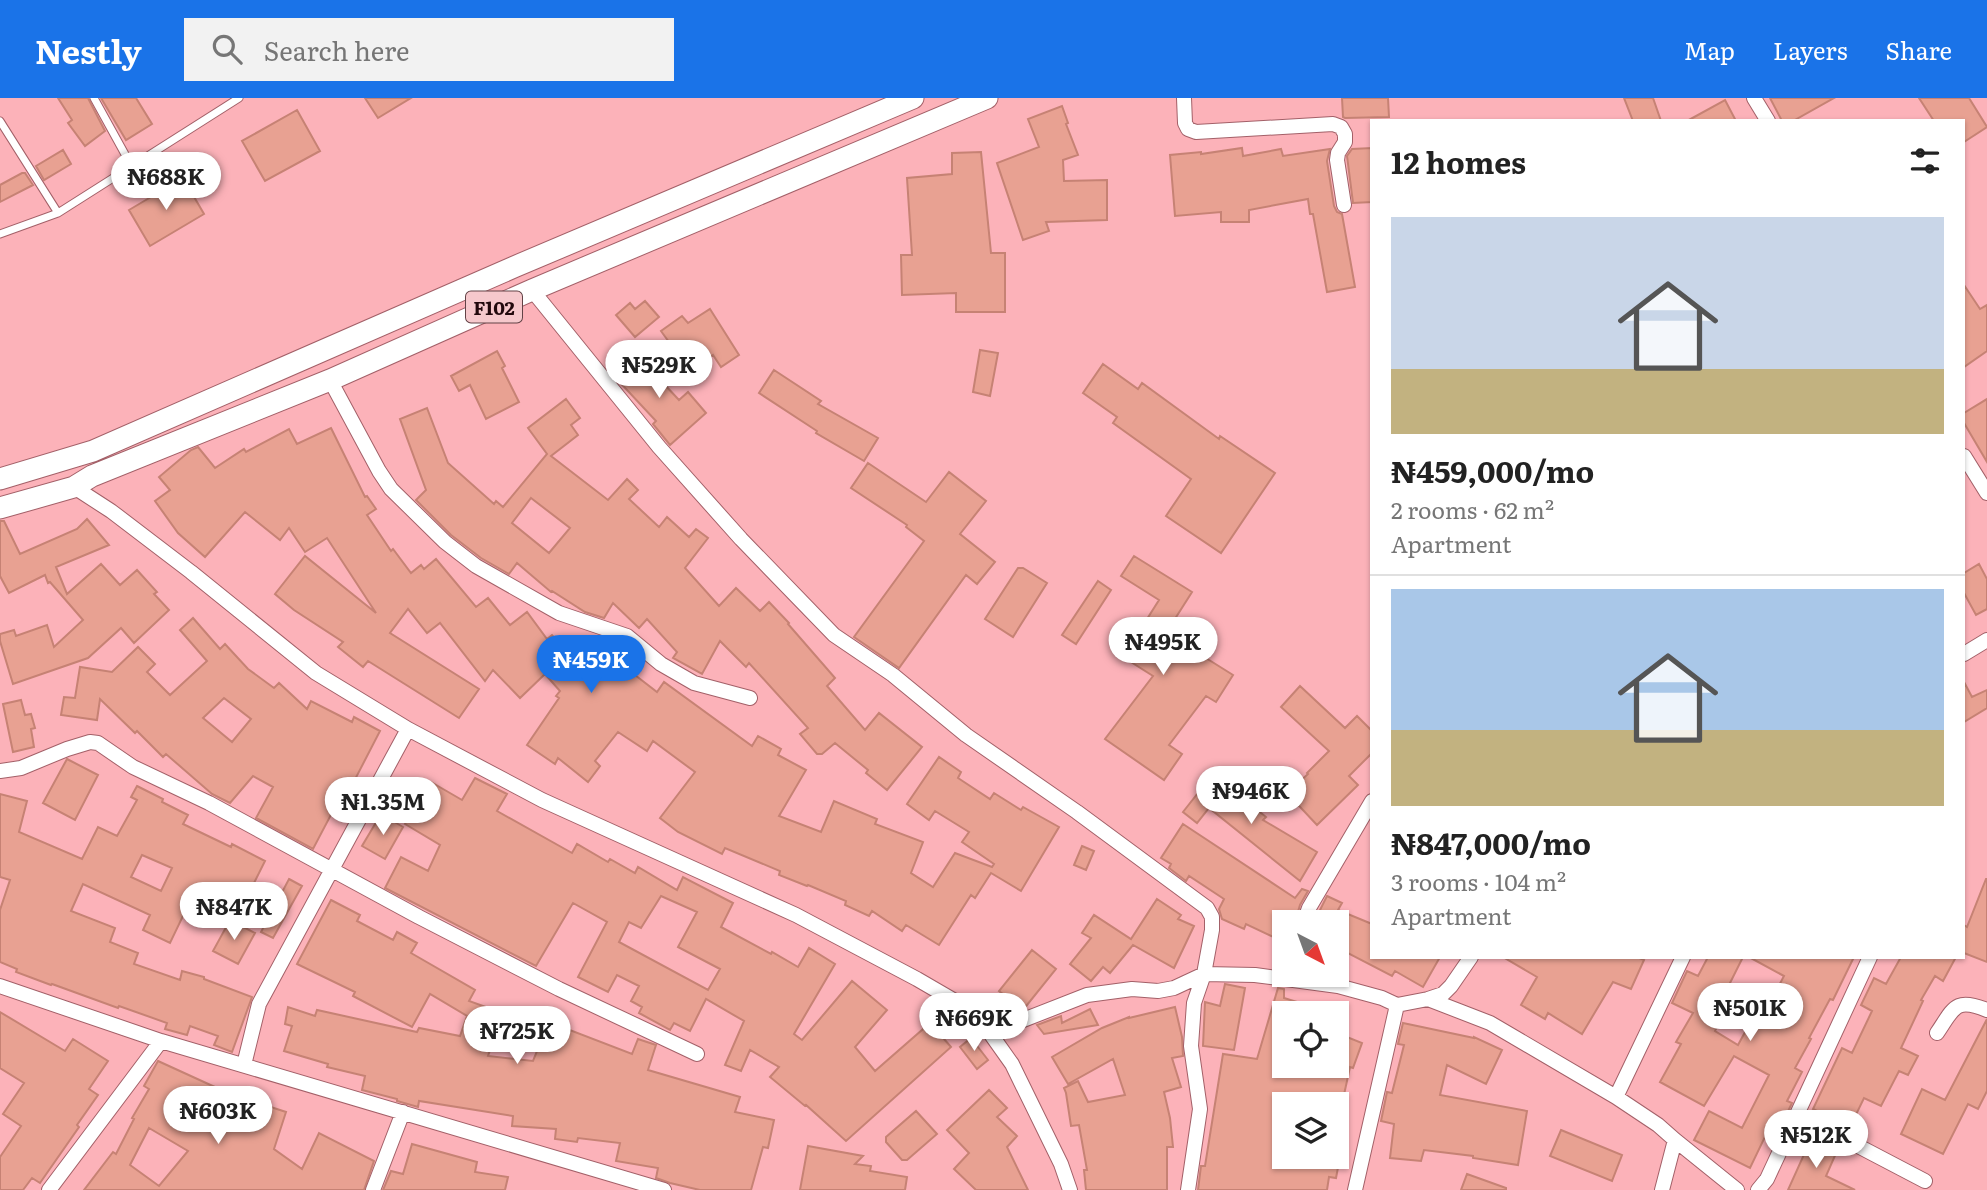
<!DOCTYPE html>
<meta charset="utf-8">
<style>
:root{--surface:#fff;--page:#f2f2f2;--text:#222;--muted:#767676;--line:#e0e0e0;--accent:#1a73e8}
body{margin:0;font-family:Literata,serif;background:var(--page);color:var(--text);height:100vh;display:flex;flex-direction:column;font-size:26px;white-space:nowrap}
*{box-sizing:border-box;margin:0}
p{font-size:23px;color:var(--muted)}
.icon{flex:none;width:38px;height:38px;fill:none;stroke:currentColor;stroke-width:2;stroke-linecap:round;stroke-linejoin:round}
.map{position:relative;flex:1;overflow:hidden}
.panel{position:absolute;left:1370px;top:21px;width:595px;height:840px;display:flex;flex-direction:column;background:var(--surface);border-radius:0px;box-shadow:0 2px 5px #0004}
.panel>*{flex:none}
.needle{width:46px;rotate:139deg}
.tools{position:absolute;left:1272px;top:812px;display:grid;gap:14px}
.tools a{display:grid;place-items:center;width:77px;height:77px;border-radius:0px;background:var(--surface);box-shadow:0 2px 5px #0004;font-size:35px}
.price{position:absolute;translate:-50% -60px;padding:0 16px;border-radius:24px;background:#fff;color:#222;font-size:23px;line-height:46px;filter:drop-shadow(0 2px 4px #0008)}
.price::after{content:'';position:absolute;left:50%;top:42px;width:21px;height:16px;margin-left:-10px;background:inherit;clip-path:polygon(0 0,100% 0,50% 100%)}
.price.current{background:var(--accent);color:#fff}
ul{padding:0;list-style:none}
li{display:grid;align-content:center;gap:14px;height:371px;padding:0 21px}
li+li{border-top:2px solid var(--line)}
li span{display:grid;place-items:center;height:217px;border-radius:0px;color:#555}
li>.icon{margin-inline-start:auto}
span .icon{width:126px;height:126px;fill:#fffc;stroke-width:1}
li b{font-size:30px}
h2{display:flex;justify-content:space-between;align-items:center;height:84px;padding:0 21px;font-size:30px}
header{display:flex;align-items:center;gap:42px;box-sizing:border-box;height:98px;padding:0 35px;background:var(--accent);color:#fff}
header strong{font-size:33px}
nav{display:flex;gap:38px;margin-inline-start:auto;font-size:24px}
.search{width:490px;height:63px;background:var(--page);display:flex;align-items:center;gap:18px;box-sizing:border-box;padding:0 24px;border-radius:0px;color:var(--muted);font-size:26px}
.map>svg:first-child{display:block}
.building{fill:#e8a192;stroke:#c68274;stroke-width:2;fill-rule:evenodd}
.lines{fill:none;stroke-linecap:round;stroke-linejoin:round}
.service-casing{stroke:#a36068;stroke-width:9}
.minor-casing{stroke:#a36068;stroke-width:16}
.primary-casing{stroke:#a36068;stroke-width:23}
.service{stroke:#fff;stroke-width:7}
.minor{stroke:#fff;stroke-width:14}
.primary{stroke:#fff;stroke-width:21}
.labels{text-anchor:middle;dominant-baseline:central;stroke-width:7;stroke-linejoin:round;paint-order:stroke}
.shield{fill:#f6c8cc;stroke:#624246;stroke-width:2}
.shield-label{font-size:19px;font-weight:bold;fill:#22090d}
</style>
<header>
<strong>Nestly</strong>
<div class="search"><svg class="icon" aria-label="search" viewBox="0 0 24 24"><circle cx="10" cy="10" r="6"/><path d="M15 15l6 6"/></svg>Search here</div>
<nav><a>Map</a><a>Layers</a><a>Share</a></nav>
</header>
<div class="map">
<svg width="1987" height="1092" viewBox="0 0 1987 1092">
<rect width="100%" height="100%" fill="#fcb2b9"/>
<path class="building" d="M58,0H88L105,33L85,48L68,25L72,22Z
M101,0H136L152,26L126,42Z
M365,0H411L378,20Z
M1342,0H1388L1389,19L1345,20L1343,19Z
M1624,0H1653L1661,23H1633Z
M1770,0H1834L1793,23H1782Z
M1919,0H1969L1987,29L1964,44V23H1934Z
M1725,2L1736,23H1687Z
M1062,8L1068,25L1066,26L1078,57L1063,62L1064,83L1107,82V122L1046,124L1049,133L1023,142L997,65L1039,49L1028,21Z
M297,12L320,53L265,83L242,43Z
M1242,50L1243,58L1281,51L1283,58L1330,51L1327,63L1334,108L1337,114L1342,116L1355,189L1327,194L1313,116H1310L1308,101L1249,112V124H1221V114L1175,118L1170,57L1201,54V56Z
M1372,50V104L1353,105L1347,58L1352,51Z
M63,52L71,66L44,82L36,68Z
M981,54L991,155H1005V214H956V195L902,197L901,157H912L907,80L952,76V55Z
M22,75H25L33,87L0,104V87Z
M183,80L204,116L150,148L129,112Z
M1964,187L1980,211L1987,207V253L1964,269Z
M645,203L659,219L635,239L616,217L630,205L635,211Z
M710,211L739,257L721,269L713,257L690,273L661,233L682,218L688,225Z
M980,252L998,255L990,298L973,294Z
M497,253L505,268L502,270L519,304L486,321L470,287L459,293L451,278Z
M636,256L679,302L688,294L706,315L670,347L653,326L656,323L613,277Z
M1103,266L1138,291L1142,285L1219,341L1220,338L1275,375L1221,455L1166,418L1191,381L1113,325L1117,319L1083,295Z
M774,272L821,303L818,306L878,340L864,363L816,335L817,333L759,295Z
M566,301L580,320L571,327L578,337L551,358L608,402L627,381L638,392L629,401L659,429L667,419L689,439L696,431L708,440L685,470L719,508L736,490L760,513L769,504L789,525L788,526L835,580L827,588L865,632L879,615L922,649L887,692L866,675L868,672L835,645L822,656H817L800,636L808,630L749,565L746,569L720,543L702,576L673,560L677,554L647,521L639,530L613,505L604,520L585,514L552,493L551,494L517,465L509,476L481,460L451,437L416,402L426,392L400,321L427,310L448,365L494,406L496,403L503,409L547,356L528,330ZM531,400L570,430L549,455L512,425Z
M1987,301V364L1964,325V315Z
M331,330L365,399L367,398L376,411L367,417L391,453L393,451L411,475L421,467L424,471L436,461L476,509L488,500L510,527L527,514L547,541L552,537L579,566L595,543L625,564L622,567L657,594L664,584L752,648L758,638L781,651L778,657L806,672L779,718L821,734L834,703L877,721L875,726L923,744L911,775L933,789L955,755L992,769L994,766L962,744L969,734L935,713L929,722L907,706L939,659L961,674L958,680L990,701L994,695L1021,712L1023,709L1059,729L1021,793L991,775L975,800L971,797L939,847L906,827L902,833L872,813L869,818L845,807L846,803L808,787L807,788L779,777L780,773L725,750L722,756L678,734L660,720L695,674L653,643L647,653L618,634L595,663L600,668L588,684L558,660L555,666L527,647L559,600L556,598L560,593L545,576L520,600L493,572L485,583L440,525L427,535L408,511L390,535L479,591L459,620L368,563L363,569L338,549L343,544L294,512L275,496L305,458L376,515L327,440L305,454L289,430L280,442L245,414L205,459L178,435L155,403L170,392L159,379L191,352L198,349L215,370L244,351L246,354L289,331L297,346Z
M868,365L926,404L949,374L986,403L960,436L995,464L977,486L966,477L899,570L854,539L924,443L906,429L907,427L851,390Z
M87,421L109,447L56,469L67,496L101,466L120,487L137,472L157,494L154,496L169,512L134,545L121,530L88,560L13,586L0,543V536L14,532L16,538L47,527L54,549L83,522L50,484L48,485L45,477L9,495L0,478V423H4L20,456L77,431Z
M1134,458L1192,494L1166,535L1233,577L1216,604L1206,598L1169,647L1182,656L1164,682L1105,641L1153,578L1123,559L1159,502L1121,478Z
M1979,466L1987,481V511L1976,517L1964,495V475Z
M1018,470H1023L1047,485L1013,539L985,521Z
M1098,483L1111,492L1076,546L1062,537Z
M193,520L220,551L225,546L248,571L274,590L279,585L307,611L311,603L352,624L354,619L380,633L349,693L345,690L313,751L256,720L273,689L253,678L230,705L212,696L166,656L163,659L137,633L135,635L100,601L97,622L61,617L64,599L75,600L80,569L112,574L138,549L155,566L147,574L170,597L207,563L180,532ZM224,600L251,621L232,644L203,620Z
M1964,584L1972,599L1987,592V610L1964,624Z
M1300,588L1345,630L1357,618L1372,633V655L1349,678L1358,687L1317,727L1287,695L1308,676L1307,675L1329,653L1281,609Z
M21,602L25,617L31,616L35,630L31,631L34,649L13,654L3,606Z
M67,661L98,677L75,722L43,705Z
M1213,676L1266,719L1263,722L1317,754L1300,783L1209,710L1197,725L1183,714Z
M475,680L507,696L497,713L572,755L577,746L608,764L610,761L635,775L638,769L677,792L683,779L733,805L721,829L771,856L772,854L798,869L809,850L835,866L794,936L802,942L852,883L887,912L855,949L875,973L930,925L951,949L846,1043L806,1007L805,1008L770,979L779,969L750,952L741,973L725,967L744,923L706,901L690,933L674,925L670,932L639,915L642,909L631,903L639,888L617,877L608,894L578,879L607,824L573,805L536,868L385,790L401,759L428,773L440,747L405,726L431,684L462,702ZM661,798L697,814L678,849L720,871L708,892L619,844L629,824L641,830Z
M137,688L163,701L162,704L188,717L183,726L231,749L232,746L265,763L246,801L249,802L240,820L193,797L170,845L143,832L150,817L83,786L71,813L115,830L110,844L138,855L134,866L180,882L182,873L204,879V881L252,899L232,954L214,947L218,938L190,928L187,937L165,931L167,925L119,908L118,910L52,886L51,887L16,874L17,871L0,864V812L10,782L0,779V696L27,703L19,734L82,761L98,729L117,738L137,702L131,699ZM142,757L172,770L161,793L131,779Z
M381,716L403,729L385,761L362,748Z
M1183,726L1295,800L1302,791L1308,793L1300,807L1295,824H1284V844L1246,826L1244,831L1222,821L1219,811L1224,801L1189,778L1186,783L1169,770L1171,766L1161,760Z
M1082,748L1094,753L1086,772L1074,767Z
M289,781L302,788L273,840L261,834Z
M1986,781H1987V864L1964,855V827L1967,829Z
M1327,798L1342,805L1338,812L1372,826V859H1440L1423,889L1395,873L1392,878L1348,855L1337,878V824H1314Z
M1157,801L1181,817L1178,821L1194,828L1174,870L1133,847L1110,875L1103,869L1091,883L1070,866L1091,840L1082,835L1094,817L1131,841Z
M331,802L360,817L357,823L393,842L397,834L417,845L411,855L475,892L469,903L500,914L495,928L498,929L488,958L533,963L549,924L632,956L638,941L656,947L648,972L740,999L735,1014L774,1022L768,1050L763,1049L751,1092H700L670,1085L656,1080L658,1070L616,1063L620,1045L578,1040L577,1044L555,1041L556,1031L512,1028L513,1018L419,1003L418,1009L397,1003V1001L362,992L365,978L327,969L328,966L284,953L292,928L285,926L288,909L315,918L317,912L417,934L419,930L460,938L467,918L430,896L412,929L353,898L355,894L297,866Z
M230,822L255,835L238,866L213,853Z
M1032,852L1056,871L1023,912L999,893Z
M1503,859H1637L1644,862L1631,891L1613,884L1582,936L1548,915L1545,921L1521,907L1537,879Z
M1708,859H1743L1727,891L1733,893L1715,933L1738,947L1757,912L1764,916L1784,878L1749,859H1854L1833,902L1830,901L1809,940L1811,941L1795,970L1802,974L1787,1003L1792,1005L1782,1026L1773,1022L1750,1070L1694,1042L1709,1013L1742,1030L1769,977L1734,958L1704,1008L1660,984L1681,946L1676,944L1693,915L1672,905L1687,873L1698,878Z
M1901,859H1956L1943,883L1935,878L1921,902L1923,903L1901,950L1918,958L1908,977L1899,973L1881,1008L1864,1000L1850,1029L1813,1011L1842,950L1852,955L1872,913L1861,907L1874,880L1886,886Z
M1225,886L1245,890L1234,952L1203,948L1205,904L1220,908Z
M1278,890L1284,891V900L1323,912V915H1284L1283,968H1337V935L1362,945L1353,970L1350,969L1342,1006H1284V1059H1340L1336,1080L1329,1079L1327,1092H1198L1201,1068H1205L1223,956L1257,961Z
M1175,909L1182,939L1183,958L1172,960L1181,989L1164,994L1170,1020L1173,1049H1167V1092H1086L1084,1072H1087L1079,1027L1071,1028L1066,995L1064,990L1078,983L1088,1004L1125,997L1113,961L1068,986L1052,959L1102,930L1129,919V920Z
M1090,911L1098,927L1044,936L1037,927L1061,918L1062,925Z
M0,914L65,953L73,941L108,963L89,991L98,997L77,1027L79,1029L40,1085L32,1080L23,1092H0V1059L21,1028L3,1016L24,985L0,970Z
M1987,921V993L1978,1011L1968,1006L1943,1056L1901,1036L1922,991L1945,1002Z
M1403,925L1474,940V939L1502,952L1486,986L1447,967L1440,997L1527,1013L1518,1067L1473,1060V1058L1424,1052L1421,1063L1390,1060L1394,1026L1381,1023L1387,994L1392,995L1404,947L1398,946Z
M971,940L988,962L977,971L960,949Z
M158,963L228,995L286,1014L274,1051L302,1071L319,1035L374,1063L364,1092H84L113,1054L116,1056L134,1021L132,1020L149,991L144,988ZM149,1030L188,1053L159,1088L130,1067Z
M989,992L1007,1010L997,1019L1017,1038L1007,1049L1028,1092H976L954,1071L969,1055L947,1032Z
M916,1013L937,1036L907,1062H902L886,1044V1039Z
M1561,1032L1622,1057L1612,1083L1550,1058Z
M1811,1041L1837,1053L1826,1078L1855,1092H1788Z
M412,1046L477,1064L475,1074L508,1079L505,1092H383L391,1073L403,1076Z
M808,1048L863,1058L855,1066L871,1068L870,1073L907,1079L905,1092H800Z
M1467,1076L1506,1090V1092H1461Z"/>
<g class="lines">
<defs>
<path id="service" d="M94,0L132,69
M0,23L58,115
M0,136L58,115L239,0"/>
<path id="minor" d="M1184,0L1185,25L1188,31L1196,34L1333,26L1341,29L1345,36V44L1338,55L1337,62L1344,107
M1754,0L1768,23
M532,192L659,349L741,441L834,537L893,577L966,637L1077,714L1207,810L1212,819V832L1204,876L1194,905L1191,948L1200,1011L1188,1092
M330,282L379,373L391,391L445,444L476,468L559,515L627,538L661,566L694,585L750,600
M1964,358L1987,395
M74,389L111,413L191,474L316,575L408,631L542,702L796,817L917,881L960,906L990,935L1012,966L1061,1066L1070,1092
M1964,556L1987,542
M0,673L21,670L67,651L90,644L98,645L133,669L209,705L419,819L559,891L697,956
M1304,824L1309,810L1372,703
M0,888L161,943L664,1092
M1428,901L1490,925L1616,999L1658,1027L1675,1042L1662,1092
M990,935L1087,897L1132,891L1158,893L1174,890L1204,876L1255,877L1338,888L1382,900L1397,907L1428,901L1443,896L1451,888L1471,859
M1937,935C1954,910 1955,899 1987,912
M244,967L259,906L408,631
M1616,999L1683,859
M1797,1016L1925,1083
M1675,1042L1737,1092
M49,1092L161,943
M373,1092L403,1014
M1355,1092L1397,907
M1758,1092L1767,1081L1870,859"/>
<path id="primary" d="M0,381L93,353L514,169L913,0
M0,410L74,389L92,378L330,282L532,192L987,0"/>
</defs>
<use href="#service" class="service-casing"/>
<use href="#minor" class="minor-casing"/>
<use href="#primary" class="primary-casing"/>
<use href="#service" class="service"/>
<use href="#minor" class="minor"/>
<use href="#primary" class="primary"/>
</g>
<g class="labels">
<rect class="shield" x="466" y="193.5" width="56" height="31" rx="5"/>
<g class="shield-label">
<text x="494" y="209">F102</text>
</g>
</g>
</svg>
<div class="tools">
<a><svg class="needle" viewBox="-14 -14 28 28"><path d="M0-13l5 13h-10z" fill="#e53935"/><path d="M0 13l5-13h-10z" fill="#767676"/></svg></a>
<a><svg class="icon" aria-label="locate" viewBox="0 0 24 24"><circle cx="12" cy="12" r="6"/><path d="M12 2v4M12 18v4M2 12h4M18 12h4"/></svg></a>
<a><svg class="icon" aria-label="layers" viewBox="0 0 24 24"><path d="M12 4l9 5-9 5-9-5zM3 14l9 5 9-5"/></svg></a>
</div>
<b class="price" style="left:166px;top:114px">₦688K</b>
<b class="price" style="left:659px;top:302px">₦529K</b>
<b class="price" style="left:1163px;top:579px">₦495K</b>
<b class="price current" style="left:591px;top:597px">₦459K</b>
<b class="price" style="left:1251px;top:728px">₦946K</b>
<b class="price" style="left:383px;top:739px">₦1.35M</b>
<b class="price" style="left:234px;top:844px">₦847K</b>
<b class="price" style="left:1750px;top:945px">₦501K</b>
<b class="price" style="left:974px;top:955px">₦669K</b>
<b class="price" style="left:517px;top:968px">₦725K</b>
<b class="price" style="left:218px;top:1048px">₦603K</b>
<b class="price" style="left:1816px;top:1072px">₦512K</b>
<section class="panel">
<h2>12 homes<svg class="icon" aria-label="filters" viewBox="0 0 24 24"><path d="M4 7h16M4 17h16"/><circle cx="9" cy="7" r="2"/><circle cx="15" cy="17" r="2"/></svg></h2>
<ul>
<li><span style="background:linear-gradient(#c9d6e8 70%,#c2b280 0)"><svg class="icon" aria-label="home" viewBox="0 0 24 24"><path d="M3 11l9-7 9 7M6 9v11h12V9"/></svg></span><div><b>₦459,000/mo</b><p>2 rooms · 62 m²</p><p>Apartment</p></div></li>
<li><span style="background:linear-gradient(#a9c7e8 65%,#c2b280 0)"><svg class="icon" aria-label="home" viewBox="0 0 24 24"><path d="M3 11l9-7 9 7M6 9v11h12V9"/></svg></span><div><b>₦847,000/mo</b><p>3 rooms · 104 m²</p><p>Apartment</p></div></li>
</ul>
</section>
</div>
